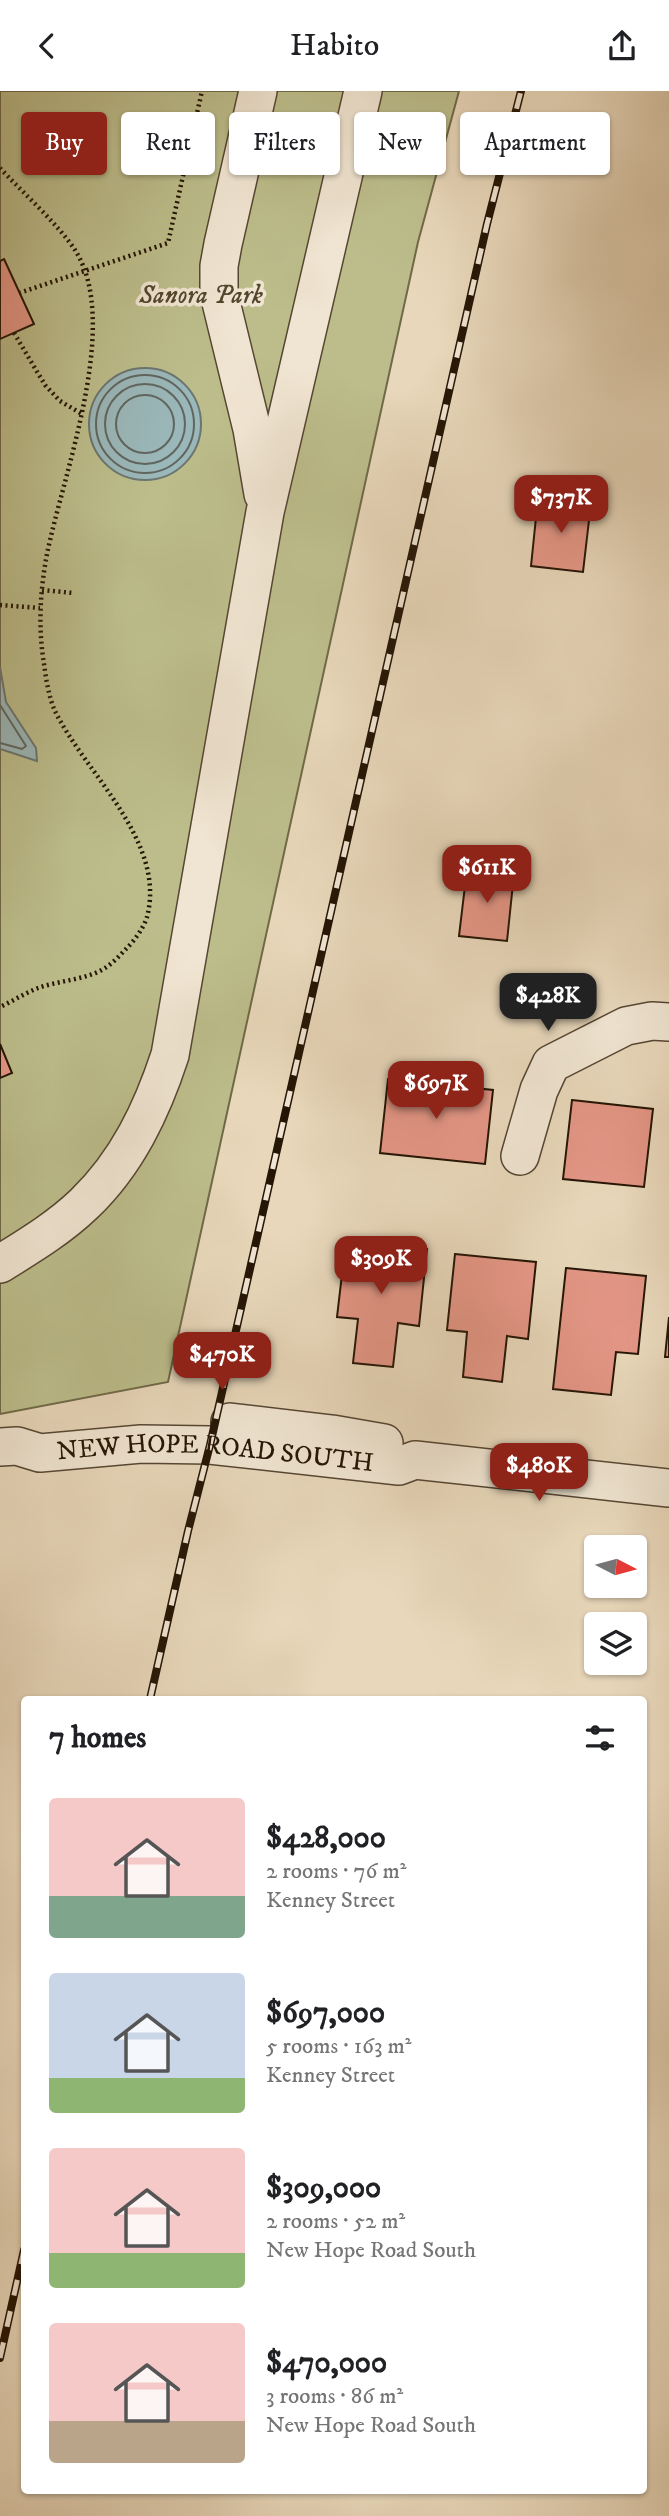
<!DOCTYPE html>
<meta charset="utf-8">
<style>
:root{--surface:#fff;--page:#f2f2f2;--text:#202124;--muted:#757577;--accent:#8f2418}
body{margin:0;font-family:"IM FELL DW Pica",serif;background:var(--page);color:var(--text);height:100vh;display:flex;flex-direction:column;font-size:26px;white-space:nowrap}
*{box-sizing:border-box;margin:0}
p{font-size:23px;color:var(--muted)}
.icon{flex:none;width:38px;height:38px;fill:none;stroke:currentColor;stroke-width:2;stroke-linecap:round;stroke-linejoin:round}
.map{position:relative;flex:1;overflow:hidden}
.drawer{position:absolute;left:21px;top:1605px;width:626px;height:798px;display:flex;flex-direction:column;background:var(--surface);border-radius:7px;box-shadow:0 2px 5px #0004}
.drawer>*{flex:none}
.banner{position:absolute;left:21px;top:21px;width:628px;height:63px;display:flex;gap:14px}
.needle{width:46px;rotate:96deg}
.controls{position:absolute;left:584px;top:1444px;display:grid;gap:14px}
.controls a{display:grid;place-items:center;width:63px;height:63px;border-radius:7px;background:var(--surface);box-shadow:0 2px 5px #0004;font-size:35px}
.price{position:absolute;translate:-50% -60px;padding:0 16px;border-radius:14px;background:var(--accent);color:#fff;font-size:23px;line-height:46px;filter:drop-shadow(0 2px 4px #0008)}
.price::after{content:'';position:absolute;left:50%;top:42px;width:21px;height:16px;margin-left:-10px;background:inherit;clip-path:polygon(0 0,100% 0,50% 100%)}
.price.on{background:#222;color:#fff}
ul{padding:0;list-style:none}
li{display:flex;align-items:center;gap:21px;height:175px;padding:0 28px}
li span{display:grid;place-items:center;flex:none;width:196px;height:140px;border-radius:7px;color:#555}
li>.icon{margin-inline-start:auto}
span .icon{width:84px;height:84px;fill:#fffc;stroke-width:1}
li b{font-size:30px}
h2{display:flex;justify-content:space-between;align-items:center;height:84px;padding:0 28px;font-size:30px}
.chip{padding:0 24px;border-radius:7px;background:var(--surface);box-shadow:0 2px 5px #0004;font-size:24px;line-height:63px}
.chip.on{background:var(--accent);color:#fff}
header{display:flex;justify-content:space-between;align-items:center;height:91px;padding:0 28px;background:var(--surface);font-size:32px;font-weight:600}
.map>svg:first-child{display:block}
.green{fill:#bcbd8b;stroke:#706948;stroke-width:2}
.water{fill:#9ab7b9;stroke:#6b7671;stroke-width:2}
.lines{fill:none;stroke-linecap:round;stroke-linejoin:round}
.shore{stroke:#60665f;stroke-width:2}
.building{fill:#e49686;stroke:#251505;stroke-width:2}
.minor-casing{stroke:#564632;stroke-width:40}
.path{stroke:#251505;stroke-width:4.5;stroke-dasharray:2 3.5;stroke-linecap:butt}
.minor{stroke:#f0e5d2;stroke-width:37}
.rail-casing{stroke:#251505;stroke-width:8}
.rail{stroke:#f0e5d2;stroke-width:5;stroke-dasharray:16;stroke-linecap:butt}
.labels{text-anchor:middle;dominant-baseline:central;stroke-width:7;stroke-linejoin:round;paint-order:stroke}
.park-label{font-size:26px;font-style:italic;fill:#52472d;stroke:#f0e5d2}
.street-label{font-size:26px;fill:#251505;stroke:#f0e5d2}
</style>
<header><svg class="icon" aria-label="back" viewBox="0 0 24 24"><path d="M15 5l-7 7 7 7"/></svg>Habito<svg class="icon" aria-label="share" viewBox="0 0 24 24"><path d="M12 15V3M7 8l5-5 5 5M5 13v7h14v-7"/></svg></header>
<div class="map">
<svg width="669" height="2425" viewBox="0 0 669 2425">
<rect width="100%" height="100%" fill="#e8d7ba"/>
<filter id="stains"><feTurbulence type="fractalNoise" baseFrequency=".00286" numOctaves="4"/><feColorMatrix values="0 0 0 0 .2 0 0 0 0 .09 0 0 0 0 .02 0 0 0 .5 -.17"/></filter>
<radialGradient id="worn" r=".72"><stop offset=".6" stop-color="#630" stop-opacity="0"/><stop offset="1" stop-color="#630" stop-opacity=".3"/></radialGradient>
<path class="green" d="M0,0H459L418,151L168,1291L0,1323Z"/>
<path class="water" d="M89 333a56 56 0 1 1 112 0a56 56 0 1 1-112 0Z
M0,576L6,611L36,657L37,670L0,658Z"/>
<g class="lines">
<path class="shore" d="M96 333a49 49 0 1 1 98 0a49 49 0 1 1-98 0Z
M105 333a40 40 0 1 1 80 0a40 40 0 1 1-80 0Z
M116 333a29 29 0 1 1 58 0a29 29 0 1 1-58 0Z
M0,614L26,655L22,658L0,652"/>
</g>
<path class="building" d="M4,168L34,233L0,248V170Z
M538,407L591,412L583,481L531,475Z
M467,778L514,783L507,850L459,845Z
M0,953L12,982L0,987Z
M388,988L493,999L485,1073L380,1062Z
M572,1009L653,1018L644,1096L563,1088Z
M346,1149L427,1158L419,1235L398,1232L393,1276L353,1272L358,1228L337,1226Z
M455,1163L536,1171L528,1248L507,1245L502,1291L463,1286L467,1241L447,1239Z
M566,1177L646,1185L638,1263L616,1261L611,1304L553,1298Z
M669,1226V1266H665Z"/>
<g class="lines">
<defs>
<g id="minor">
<path d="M258,0L223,153L219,175V203L252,338L263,403"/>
<path d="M520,1065L539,999L551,973L626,935L652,930L669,931"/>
<path d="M0,1173C29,1155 59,1137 84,1113C127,1072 152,1019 170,964L265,421L363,0"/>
<path d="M230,1331L332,1343L384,1352"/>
<path id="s1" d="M0,1356L17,1355L40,1362L141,1353L210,1354L399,1375L415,1369L669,1397"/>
</g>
</defs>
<use href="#minor" class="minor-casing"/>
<path class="path" d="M0,77C22,101 58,133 75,159C122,232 63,383 47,463C40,500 38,537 44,573C46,588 49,607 55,620C85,682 167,750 147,826C144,836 135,849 127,857C121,863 115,870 108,875C89,889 60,889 38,897C25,902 13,910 0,916
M19,202L168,152L202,0
M14,242L45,294L60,310L82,323
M42,499L73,502
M0,514L40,517"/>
<use href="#minor" class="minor"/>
<defs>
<path id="rail" d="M150,1608L188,1440L210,1354L487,133L521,0
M0,2267L24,2159"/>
</defs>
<use href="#rail" class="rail-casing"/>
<use href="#rail" class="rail"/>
</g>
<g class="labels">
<g class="park-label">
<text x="201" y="204">Sanora Park</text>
</g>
<g class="street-label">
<text stroke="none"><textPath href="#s1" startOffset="217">NEW HOPE ROAD SOUTH</textPath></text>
</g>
</g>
<rect width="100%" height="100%" filter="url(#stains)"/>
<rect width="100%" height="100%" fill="url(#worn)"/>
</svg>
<div class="controls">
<a><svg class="needle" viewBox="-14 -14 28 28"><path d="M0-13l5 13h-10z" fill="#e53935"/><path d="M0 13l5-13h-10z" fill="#757577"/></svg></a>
<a><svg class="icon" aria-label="layers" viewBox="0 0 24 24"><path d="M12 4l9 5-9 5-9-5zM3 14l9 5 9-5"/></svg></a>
</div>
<b class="price" style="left:561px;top:444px">$737K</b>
<b class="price" style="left:487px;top:814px">$611K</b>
<b class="price on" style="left:548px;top:942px">$428K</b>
<b class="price" style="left:436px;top:1030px">$697K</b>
<b class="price" style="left:381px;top:1205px">$309K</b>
<b class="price" style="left:222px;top:1301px">$470K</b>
<b class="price" style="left:539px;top:1412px">$480K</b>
<div class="banner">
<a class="chip on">Buy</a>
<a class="chip">Rent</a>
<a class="chip">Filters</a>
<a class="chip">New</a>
<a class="chip">Apartment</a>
</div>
<section class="drawer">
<h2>7 homes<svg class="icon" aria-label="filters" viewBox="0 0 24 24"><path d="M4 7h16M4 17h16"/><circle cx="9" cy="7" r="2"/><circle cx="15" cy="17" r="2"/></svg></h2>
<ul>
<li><span style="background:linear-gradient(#f6c9c9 70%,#7fa58c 0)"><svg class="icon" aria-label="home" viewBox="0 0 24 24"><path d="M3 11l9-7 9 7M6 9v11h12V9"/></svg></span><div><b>$428,000</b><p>2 rooms · 76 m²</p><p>Kenney Street</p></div></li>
<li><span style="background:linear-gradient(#c9d6e8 75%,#8fb573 0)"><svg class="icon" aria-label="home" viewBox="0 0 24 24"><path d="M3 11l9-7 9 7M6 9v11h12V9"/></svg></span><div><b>$697,000</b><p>5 rooms · 163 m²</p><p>Kenney Street</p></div></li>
<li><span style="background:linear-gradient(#f6c9c9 75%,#8fb573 0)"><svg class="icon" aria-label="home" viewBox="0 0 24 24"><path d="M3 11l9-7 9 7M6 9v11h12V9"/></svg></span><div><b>$309,000</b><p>2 rooms · 52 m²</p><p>New Hope Road South</p></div></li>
<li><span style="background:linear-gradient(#f6c9c9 70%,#b9a48a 0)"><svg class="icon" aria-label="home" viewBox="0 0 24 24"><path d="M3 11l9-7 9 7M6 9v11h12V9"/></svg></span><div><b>$470,000</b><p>3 rooms · 86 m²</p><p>New Hope Road South</p></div></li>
</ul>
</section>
</div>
